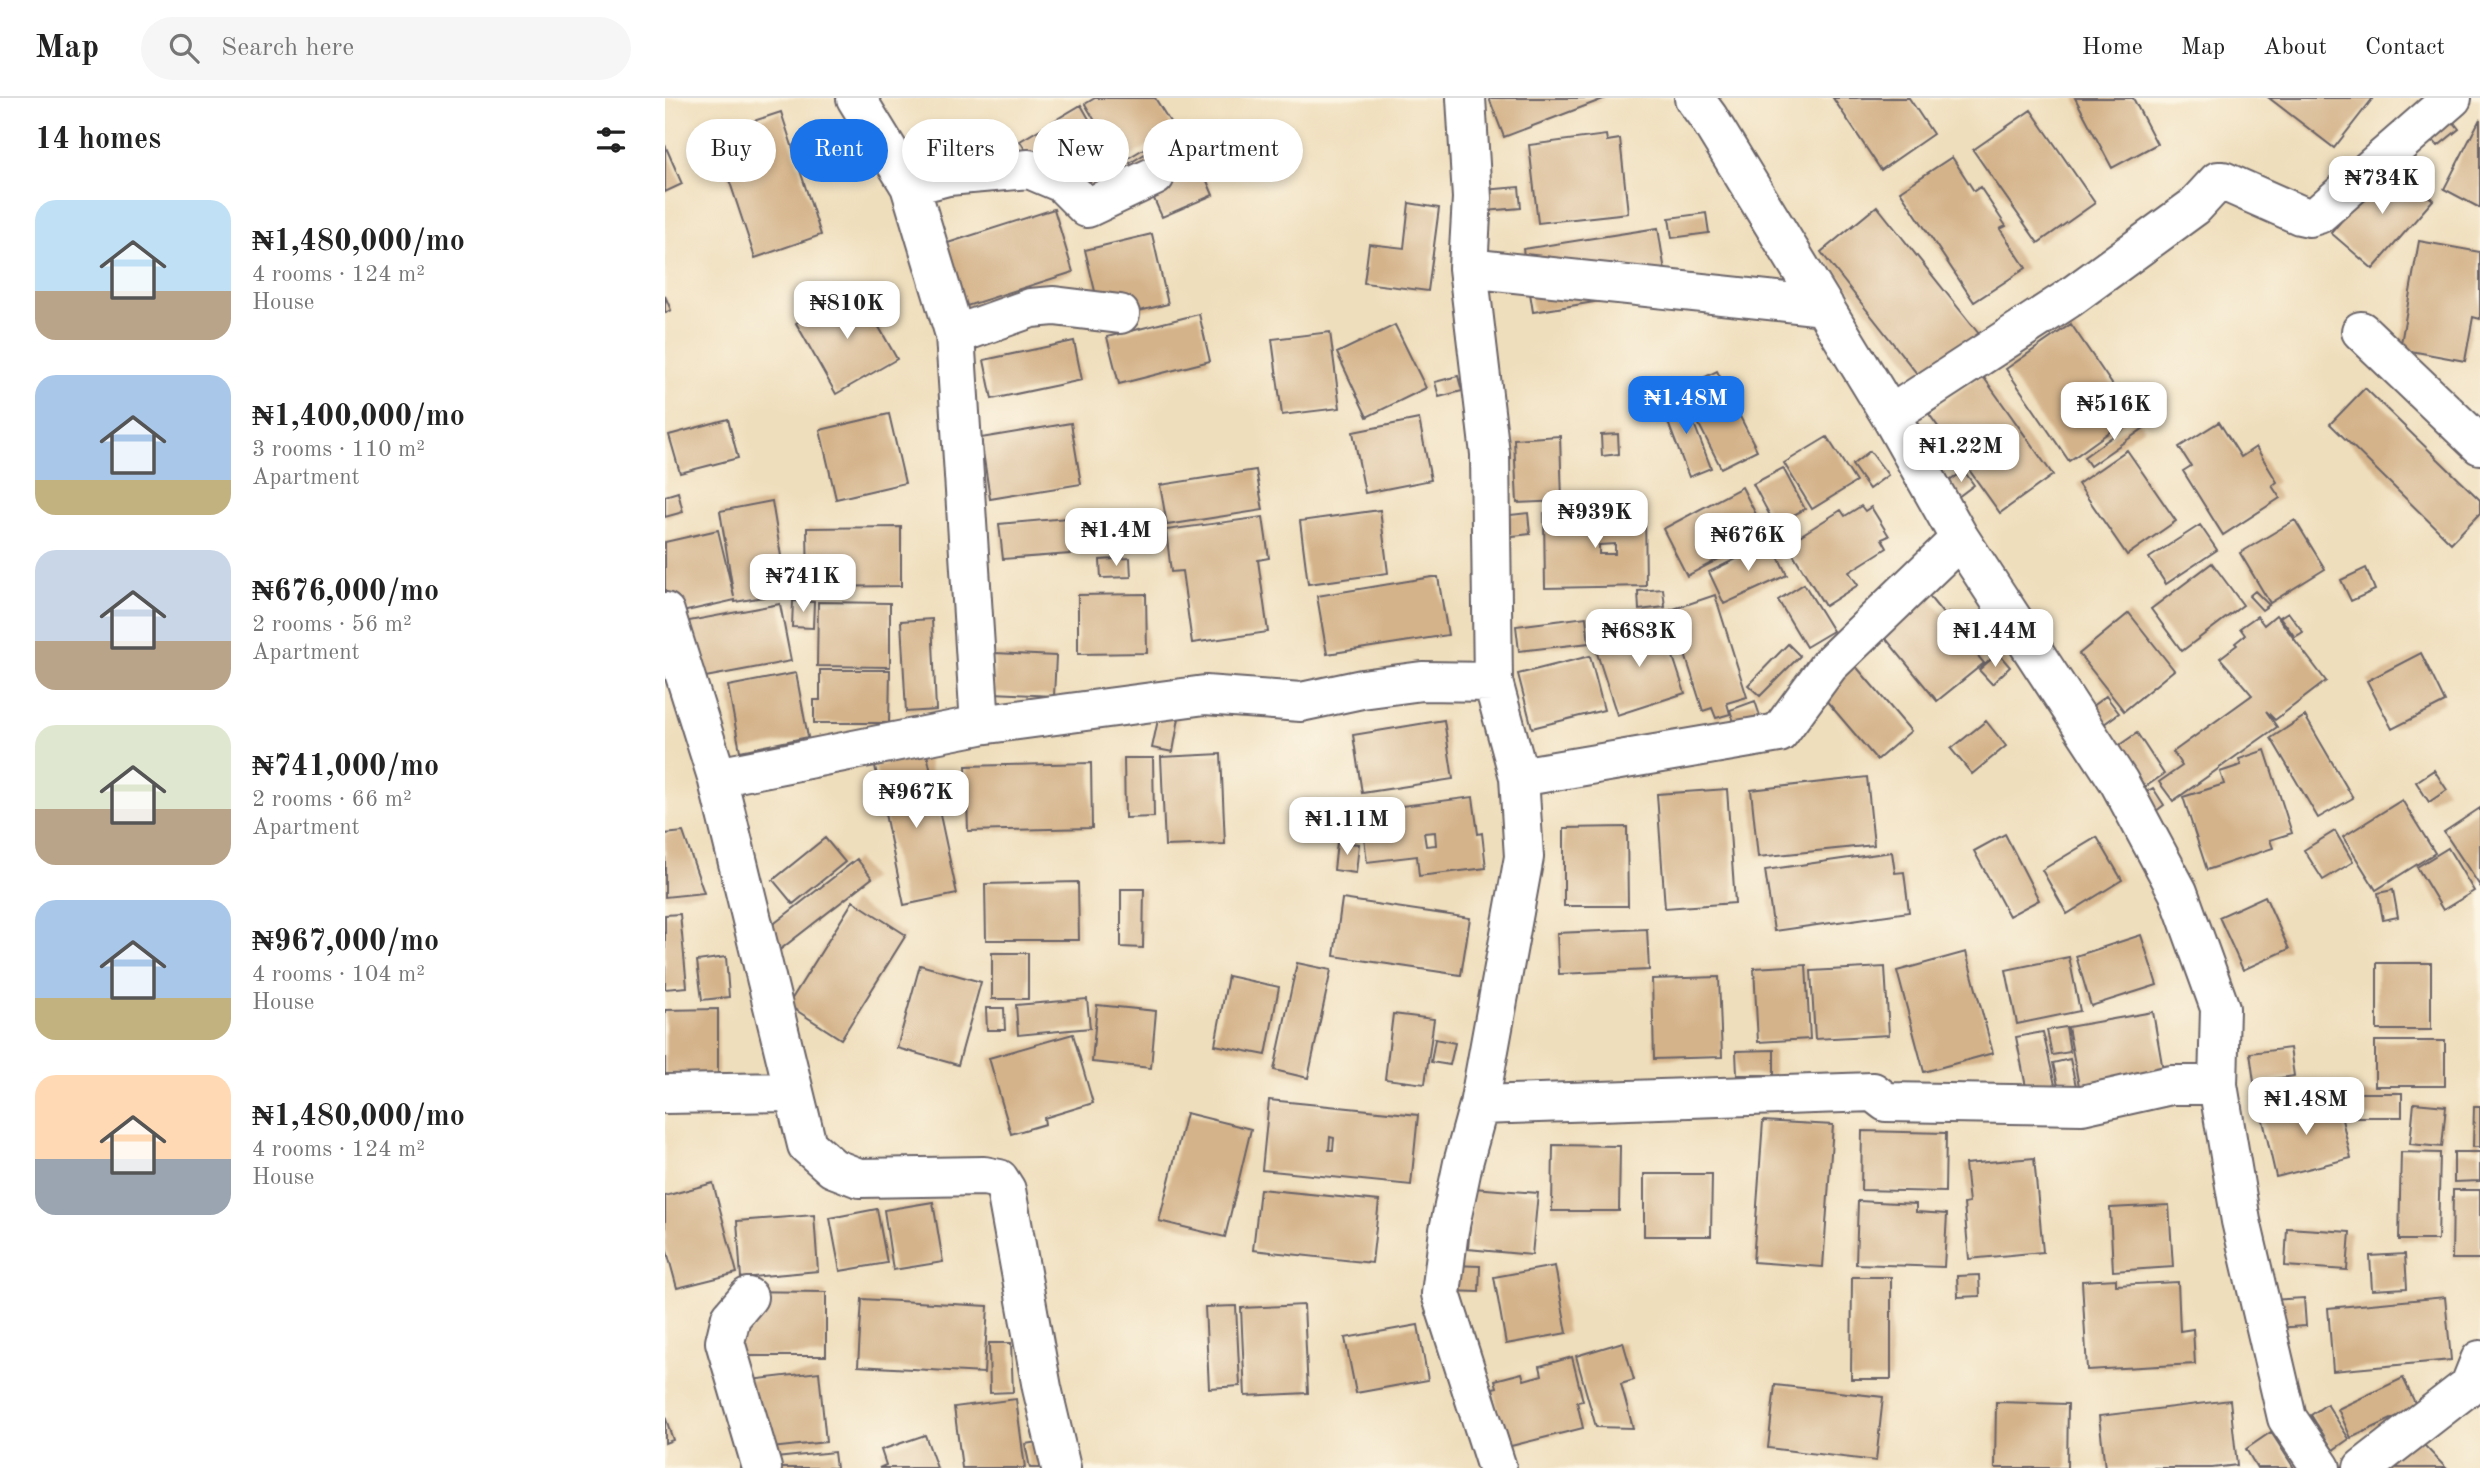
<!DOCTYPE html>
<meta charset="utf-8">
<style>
:root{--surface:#fff;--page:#f6f6f6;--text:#222;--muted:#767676;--line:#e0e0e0;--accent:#1a73e8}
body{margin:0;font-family:"Old Standard TT",serif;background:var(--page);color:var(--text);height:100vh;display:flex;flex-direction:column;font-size:26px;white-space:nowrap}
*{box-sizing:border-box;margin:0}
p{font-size:23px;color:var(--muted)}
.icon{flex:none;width:38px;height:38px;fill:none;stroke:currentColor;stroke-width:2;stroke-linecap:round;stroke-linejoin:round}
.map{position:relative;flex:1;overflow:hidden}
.drawer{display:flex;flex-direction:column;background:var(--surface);width:665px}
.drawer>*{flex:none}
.guide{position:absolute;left:21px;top:21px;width:665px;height:63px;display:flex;gap:14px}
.price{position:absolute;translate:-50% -60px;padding:0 16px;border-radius:14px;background:#fff;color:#222;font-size:23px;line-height:46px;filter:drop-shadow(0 2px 4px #0008)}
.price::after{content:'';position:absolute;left:50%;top:42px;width:21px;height:16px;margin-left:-10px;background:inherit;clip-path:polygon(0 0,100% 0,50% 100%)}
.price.active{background:var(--accent);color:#fff}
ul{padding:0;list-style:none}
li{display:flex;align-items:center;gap:21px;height:175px;padding:0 35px}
li span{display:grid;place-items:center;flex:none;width:196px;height:140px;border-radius:21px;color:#555}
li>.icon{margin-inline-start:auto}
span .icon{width:84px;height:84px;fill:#fffc;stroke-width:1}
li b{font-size:30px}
h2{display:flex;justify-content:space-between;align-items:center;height:84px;padding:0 35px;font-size:30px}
.tag{padding:0 24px;border-radius:32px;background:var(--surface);box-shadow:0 4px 10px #0003;font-size:24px;line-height:63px}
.tag.active{background:var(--accent);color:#fff}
header{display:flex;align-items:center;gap:42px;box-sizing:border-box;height:98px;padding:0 35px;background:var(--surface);border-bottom:2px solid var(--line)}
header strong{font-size:33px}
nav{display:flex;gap:38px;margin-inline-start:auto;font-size:24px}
.search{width:490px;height:63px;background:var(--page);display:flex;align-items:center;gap:18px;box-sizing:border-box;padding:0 24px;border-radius:38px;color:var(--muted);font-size:26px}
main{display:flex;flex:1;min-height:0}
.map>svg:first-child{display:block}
.building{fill:#d4b38a;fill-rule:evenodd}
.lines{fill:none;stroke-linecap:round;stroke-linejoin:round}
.minor-casing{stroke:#6a6468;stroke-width:42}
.minor{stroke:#fff;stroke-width:38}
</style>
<header>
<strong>Map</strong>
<div class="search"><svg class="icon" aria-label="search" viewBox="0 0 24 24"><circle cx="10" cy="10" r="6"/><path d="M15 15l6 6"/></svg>Search here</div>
<nav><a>Home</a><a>Map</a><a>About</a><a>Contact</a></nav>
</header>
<main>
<section class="drawer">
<h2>14 homes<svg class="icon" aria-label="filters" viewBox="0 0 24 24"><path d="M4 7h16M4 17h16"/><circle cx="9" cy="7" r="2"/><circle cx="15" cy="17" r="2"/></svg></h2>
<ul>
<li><span style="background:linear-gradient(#bfe0f5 65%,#b9a48a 0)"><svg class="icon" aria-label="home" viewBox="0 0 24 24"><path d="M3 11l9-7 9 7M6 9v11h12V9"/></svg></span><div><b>₦1,480,000/mo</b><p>4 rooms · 124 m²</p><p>House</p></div></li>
<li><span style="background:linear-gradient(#a9c7e8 75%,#c2b280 0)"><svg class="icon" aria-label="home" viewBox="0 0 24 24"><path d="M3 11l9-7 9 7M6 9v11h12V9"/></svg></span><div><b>₦1,400,000/mo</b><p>3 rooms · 110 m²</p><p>Apartment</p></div></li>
<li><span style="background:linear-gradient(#c9d6e8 65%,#b9a48a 0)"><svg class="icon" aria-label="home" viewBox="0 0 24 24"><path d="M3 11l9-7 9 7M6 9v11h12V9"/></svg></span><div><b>₦676,000/mo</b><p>2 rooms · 56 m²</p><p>Apartment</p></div></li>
<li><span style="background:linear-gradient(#dfe7d0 60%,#b9a48a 0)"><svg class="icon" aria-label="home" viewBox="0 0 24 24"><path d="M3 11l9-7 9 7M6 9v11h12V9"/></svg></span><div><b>₦741,000/mo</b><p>2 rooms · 66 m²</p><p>Apartment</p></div></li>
<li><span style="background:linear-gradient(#a9c7e8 70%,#c2b280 0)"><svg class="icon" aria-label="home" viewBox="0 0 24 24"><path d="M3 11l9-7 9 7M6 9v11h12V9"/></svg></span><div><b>₦967,000/mo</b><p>4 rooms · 104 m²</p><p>House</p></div></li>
<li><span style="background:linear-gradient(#ffd9b3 60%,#9aa5b1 0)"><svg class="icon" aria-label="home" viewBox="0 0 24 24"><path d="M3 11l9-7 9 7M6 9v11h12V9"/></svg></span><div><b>₦1,480,000/mo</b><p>4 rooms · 124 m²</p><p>House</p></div></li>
</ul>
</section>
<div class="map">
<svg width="1815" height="1370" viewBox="0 0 1815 1370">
<rect width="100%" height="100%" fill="#fcf5e5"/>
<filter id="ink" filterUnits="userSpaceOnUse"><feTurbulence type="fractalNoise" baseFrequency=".0143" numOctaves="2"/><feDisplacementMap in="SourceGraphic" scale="14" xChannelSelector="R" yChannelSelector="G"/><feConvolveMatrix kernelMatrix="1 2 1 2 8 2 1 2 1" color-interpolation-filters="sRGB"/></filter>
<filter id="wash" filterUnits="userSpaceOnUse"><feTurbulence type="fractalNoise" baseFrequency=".00686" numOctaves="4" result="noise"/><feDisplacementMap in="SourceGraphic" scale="28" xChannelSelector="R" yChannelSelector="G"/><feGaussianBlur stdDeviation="1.57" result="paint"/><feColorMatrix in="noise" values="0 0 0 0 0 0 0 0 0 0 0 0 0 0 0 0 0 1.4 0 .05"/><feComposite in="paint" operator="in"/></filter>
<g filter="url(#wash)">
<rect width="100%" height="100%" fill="#efdebc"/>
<g id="blocks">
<path class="building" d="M430,0H490L510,32L455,65L420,6Z
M824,0H941L839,39Z
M1168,0H1244L1268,36L1216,72Z
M1410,0H1468L1492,46L1447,70Z
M1604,0H1708L1669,50Z
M416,7L451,68L391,103L355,43Z
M1366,12L1430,105L1373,145L1308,52Z
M116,14L156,137L90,160L49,36Z
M1783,17L1794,31L1773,48L1761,34Z
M1815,21V110L1779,91Z
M524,29L539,54L480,90L465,65Z
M941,37L942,43L955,41L963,115L873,125L864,47Z
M0,47L17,86L0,94Z
M1287,59L1309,93L1315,89L1341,128L1335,131L1361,170L1309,204L1235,93Z
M1726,65L1768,102L1708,171L1666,135Z
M537,71L548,97L497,119L486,94Z
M854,89L856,110L820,113L819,92Z
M744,105L774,110L763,193L699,185L704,146L739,150Z
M1212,108L1314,236L1257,282L1156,154Z
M389,111L408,174L283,214L264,151Z
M1041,115L1044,135L1007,140L1004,120Z
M993,130L1003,192L868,214L858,151Z
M487,136L503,206L437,222L420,152Z
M1754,143L1815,154V221L1808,219L1800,263L1735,251Z
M192,190L232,261L171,296L131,225Z
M0,198L6,212L0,215Z
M534,216L545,263L454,286L442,239Z
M1406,226L1468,317L1404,363L1341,271Z
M730,227L761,290L702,319L672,255Z
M665,234L675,310L617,317L607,241Z
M409,243L417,282L327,301L319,262Z
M1052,273L1092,352L1056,370L1016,291Z
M1317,277L1388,377L1335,415L1264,316Z
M793,278L797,293L774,299L770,284Z
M1700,290L1815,402V415L1786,445L1665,326Z
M1018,297L1046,370L1024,379L996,306Z
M224,316L240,385L171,401L155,332Z
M63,321L73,360L15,375L4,337Z
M754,321L766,382L700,395L688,334Z
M1472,321L1479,330L1425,368L1419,359Z
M1554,324L1576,359L1591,349L1612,384L1607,388L1615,400L1558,437L1518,373L1526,368L1514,349Z
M406,325L416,386L325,401L316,340Z
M953,336L954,356L937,358L936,337Z
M895,338L897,403L852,405L849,341Z
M1162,339L1191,384L1147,411L1119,365Z
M1462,352L1511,423L1462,457L1413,386Z
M1205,353L1223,377L1204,391L1187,367Z
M1118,370L1140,411L1110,427L1088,386Z
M591,372L598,412L502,427L495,387Z
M1299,373L1309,387L1293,399L1283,384Z
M1077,389L1101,436L1022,478L998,431Z
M13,394L18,414L0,419V398Z
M107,403L122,495L70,504V502L4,517L0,499V444L53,432L69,499L55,413Z
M1196,408L1200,413L1206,409L1224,438L1217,441L1222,450L1184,474L1193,487L1160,508L1122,446L1176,412L1180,418Z
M715,412L723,475L643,486L635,423Z
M980,413L981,488L880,490L879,415ZM950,446V456H934V447Z
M863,415L865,436L839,439L837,418Z
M598,419L604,460L593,462L603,534L527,545L517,473L506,474L501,432Z
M402,420L405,456L338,461L334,426Z
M1630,422L1660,471L1605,505L1575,455Z
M1535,427L1552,452L1501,486L1484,460Z
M236,429V488L143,489L142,430Z
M1106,444L1122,477L1059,506L1044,474Z
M465,460L466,479L436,480L435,462Z
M1547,465L1578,507L1517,553L1486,511Z
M1701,470L1710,492L1686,503L1676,482Z
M767,479H773L783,537L662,556L652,498Z
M1139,486L1168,533L1141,549L1113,502Z
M998,491L1000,509L974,512L973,493Z
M1590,493L1604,507L1597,512L1584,498Z
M481,496L482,555L413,556V497Z
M1050,497L1082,599L1062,605L1065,616L1051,620L1047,610L1038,613L1006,512Z
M1263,497L1280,518L1283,515L1310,548L1307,551L1319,565L1272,603L1217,536Z
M128,503L149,504L148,530L127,529Z
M153,504L225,505V569L152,568Z
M115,506L126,563L35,580L24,523Z
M1623,514L1638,534L1630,539L1615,519Z
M1464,515L1509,572L1459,613L1414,556Z
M1611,517L1661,583L1610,622L1601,613L1612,629L1508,703L1494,684L1517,668L1508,654L1587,597L1555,560L1572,547L1570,545L1580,537L1575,530L1592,518L1599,527Z
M921,519L924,545L854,553L851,528Z
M267,521L271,612L241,614L236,523Z
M997,525L1020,595L952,617L929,546Z
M1123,546L1135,558L1095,598L1083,587Z
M330,555L391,558L389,598L328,595Z
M1333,555L1345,569L1327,586L1314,572Z
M1756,555L1780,604L1727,631L1702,583Z
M925,558L939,612L867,630L853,576Z
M1188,565L1246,633L1212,662L1154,594Z
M155,572H225L224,625H149V602H155Z
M131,575L143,639L75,653L63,588Z
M1441,598L1454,615L1439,626L1426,609Z
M1090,603L1096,621L1071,630L1065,612Z
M494,617L514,620L508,654L487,650Z
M1640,618L1688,700L1653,720L1606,640Z
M779,622L788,681L697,695L688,637Z
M1321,623L1341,648L1307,676L1286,651Z
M1472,635L1499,676L1480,689L1453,648Z
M1600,652L1627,735L1605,742L1608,750L1542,772L1518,699L1559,686L1555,674L1576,667L1574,661Z
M262,656L292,796L239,807L210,668Z
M556,656L560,746L500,748L496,659Z
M459,660H488L489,719L460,720Z
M426,665L427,730L303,733L301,668Z
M1769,672L1782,692L1764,704L1751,684Z
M1202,679L1209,747L1093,759L1086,692Z
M1488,690L1499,707L1491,713L1479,695Z
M1062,691L1070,805L1000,810L992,696Z
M808,699L813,736L817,735L821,770L754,778L752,758L702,764L696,713ZM770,734L771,747L761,748L759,735Z
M1737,702L1770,755L1711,792L1678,739Z
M1815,710V788L1779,734Z
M962,729L963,808H899V730Z
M1670,733L1688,764L1658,782L1639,752Z
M18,734L39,795L0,799V736Z
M1340,736L1374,802L1344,818L1309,753Z
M1432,739L1457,782L1402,816L1377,772Z
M160,740L180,764L128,806L108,782Z
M672,744L694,746L691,775L669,772Z
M1783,750L1809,793L1778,812L1752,769Z
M1227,754L1230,775L1239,774L1244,814L1109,833L1100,772Z
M192,761L207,780L103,861L88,842Z
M413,784L414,842H321L320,786Z
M456,791H479L478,850L456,849Z
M1728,792L1733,819L1718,822L1713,795Z
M1600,798L1624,851L1578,872L1554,819Z
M677,801L805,820L796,877L669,858Z
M188,803L241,837L176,941L123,907Z
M15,816L22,889L0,891V817Z
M982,831L984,872L894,876L892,835Z
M1476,837L1492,887L1426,908L1411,858Z
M1301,854L1328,955L1259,974L1232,873Z
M327,855H363V901H327Z
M61,859L64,899L37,902L32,863Z
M1404,859L1415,913L1352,926L1341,872Z
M632,865L666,872L643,980L609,972Z
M1712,865H1766V932H1712Z
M255,867L316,884L293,967L232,950Z
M1141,867L1145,941L1093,944L1089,870Z
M1220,869L1224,937L1150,941L1146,873Z
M563,878L614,889L601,957L550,947Z
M1054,879L1057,959L989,961L987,881Z
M422,901L425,930L353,937L351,907Z
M432,907L491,913L486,970L427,964Z
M321,910H339L340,932H322Z
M53,911V976H0V912Z
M1488,914L1498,972L1414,988L1403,929Z
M728,916L769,921L760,986L720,981Z
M1401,929L1405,954L1387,957L1382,932Z
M1378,934L1390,987L1362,994L1351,939Z
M408,936L428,1005L379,1020L380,1026L346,1036L324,960Z
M770,941L790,945L785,967L766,964Z
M1710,943H1780V988H1710Z
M1625,950L1629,978L1589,984L1585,955Z
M1109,952V977H1072L1071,953Z
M1405,961L1411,988L1394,992L1388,965Z
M1685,995H1737V1019H1685Z
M1672,1000L1686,1060L1611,1079L1597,1018Z
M604,1002L753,1017L746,1087L597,1072ZM665,1039L669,1040L668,1052H664Z
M1749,1005L1781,1008L1777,1049L1745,1046Z
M1809,1008H1815V1049H1808Z
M521,1015L586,1031L560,1139L494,1123Z
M1098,1023L1168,1027L1158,1169L1088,1164Z
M1197,1033L1281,1035L1280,1094L1196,1092Z
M888,1047L955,1048L954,1113H887Z
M1736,1054L1775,1055L1773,1142H1734Z
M1789,1054H1815V1083L1789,1084Z
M1369,1060L1378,1154L1304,1161L1299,1106L1304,1105L1300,1066Z
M979,1076H1047L1046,1138H979Z
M48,1085L72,1175L12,1190L0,1146V1098Z
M808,1090L873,1095L867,1157L803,1151Z
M595,1091L714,1103L707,1165L588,1152Z
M1788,1092H1815V1161H1787Z
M1193,1103L1251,1106V1114L1282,1116L1279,1169L1191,1166Z
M268,1104L278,1164L228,1172L219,1112Z
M1504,1107L1508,1169L1448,1173L1445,1110Z
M212,1111L222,1165L175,1173L165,1120Z
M149,1117L153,1173L76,1180L72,1123Z
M1622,1130L1685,1134L1682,1172L1620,1168Z
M1740,1156L1742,1190L1707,1192L1705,1158Z
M787,1167L815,1168L814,1194L786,1193Z
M890,1168L902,1235L841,1246L829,1179Z
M1314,1177L1315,1198L1293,1199L1292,1178Z
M1187,1179H1226V1281H1186Z
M1451,1181V1187L1513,1184L1515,1233L1528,1231L1530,1266L1422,1272L1417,1183Z
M74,1193L161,1194V1258H73Z
M1780,1199L1786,1262L1668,1273L1663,1210Z
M1639,1200L1641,1228L1608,1230L1606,1202Z
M197,1201L323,1208L319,1275L193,1268Z
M639,1207L643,1295L580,1298L576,1210Z
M571,1208L575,1288L544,1290L540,1209Z
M753,1227L763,1282L691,1295L680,1240Z
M958,1244L969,1282L956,1286L968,1330L931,1329L911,1258Z
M324,1245H346L348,1294L325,1295Z
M907,1259L918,1303L912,1304L918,1330L842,1349L828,1290L832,1289L830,1282L857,1275L859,1282L877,1277L875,1268Z
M154,1274L161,1344L97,1351L67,1284Z
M1738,1280L1752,1309L1686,1340L1673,1311Z
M1110,1287L1218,1299L1211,1363L1103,1350Z
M351,1301L360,1370H297L289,1309Z
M1565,1302L1572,1367L1547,1370H1440L1434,1318Z
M1331,1304L1403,1306L1402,1370H1330Z
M1662,1306L1684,1341L1668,1352L1646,1317Z
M0,1318L8,1342L0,1345Z
M1739,1326L1781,1370H1697Z
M1606,1334L1629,1370H1592L1581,1351Z
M260,1337L272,1370H214L221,1367L216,1352Z
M373,1344L377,1370H365L360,1346Z
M169,1354L171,1370H102L101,1361Z"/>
</g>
</g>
<g filter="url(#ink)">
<use href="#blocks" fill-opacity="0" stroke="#6a6468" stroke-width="2"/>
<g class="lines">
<defs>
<path id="minor" d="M191,0L245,88L290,237L315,627
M801,0L807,100L803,170L825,356L828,584L854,679L859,759L814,1007L798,1065L784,1132L776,1196L832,1370
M1029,0L1043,19L1225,317L1295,441L1454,684L1513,794L1555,910L1553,987L1576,1123L1622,1320L1656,1370
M245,88L283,78L364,71L397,85L422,110L490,78
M803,170L1159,208
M1696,233L1815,347
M290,237L366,210L389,208L455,216
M1225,317L1403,201L1529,109L1553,83H1558L1635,117L1644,119L1654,116L1787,0
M0,514L52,679L142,1047L168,1070L194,1080L319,1078L334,1081L341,1092L377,1290L396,1370
M52,679L315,627L540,597L636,604L697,591L757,583L828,584
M854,679L1114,635L1164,567L1295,441
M0,996L129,994
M814,1007L1208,994L1221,1004L1417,1007L1506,987H1553
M83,1199L66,1219L60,1244L97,1370
M1698,1370L1805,1287L1815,1262"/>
</defs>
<use href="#minor" class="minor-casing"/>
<use href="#minor" class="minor"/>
</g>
</g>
</svg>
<b class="price" style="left:1717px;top:118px">₦734K</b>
<b class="price" style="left:182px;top:243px">₦810K</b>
<b class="price active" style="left:1021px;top:338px">₦1.48M</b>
<b class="price" style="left:1449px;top:344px">₦516K</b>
<b class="price" style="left:1296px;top:386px">₦1.22M</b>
<b class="price" style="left:930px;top:452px">₦939K</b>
<b class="price" style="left:451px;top:470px">₦1.4M</b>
<b class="price" style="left:1083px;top:475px">₦676K</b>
<b class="price" style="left:138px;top:516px">₦741K</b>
<b class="price" style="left:974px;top:571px">₦683K</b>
<b class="price" style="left:1330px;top:571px">₦1.44M</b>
<b class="price" style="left:251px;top:732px">₦967K</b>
<b class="price" style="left:682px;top:759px">₦1.11M</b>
<b class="price" style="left:1641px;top:1039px">₦1.48M</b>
<div class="guide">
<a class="tag">Buy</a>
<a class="tag active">Rent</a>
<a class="tag">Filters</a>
<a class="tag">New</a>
<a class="tag">Apartment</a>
</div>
</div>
</main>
